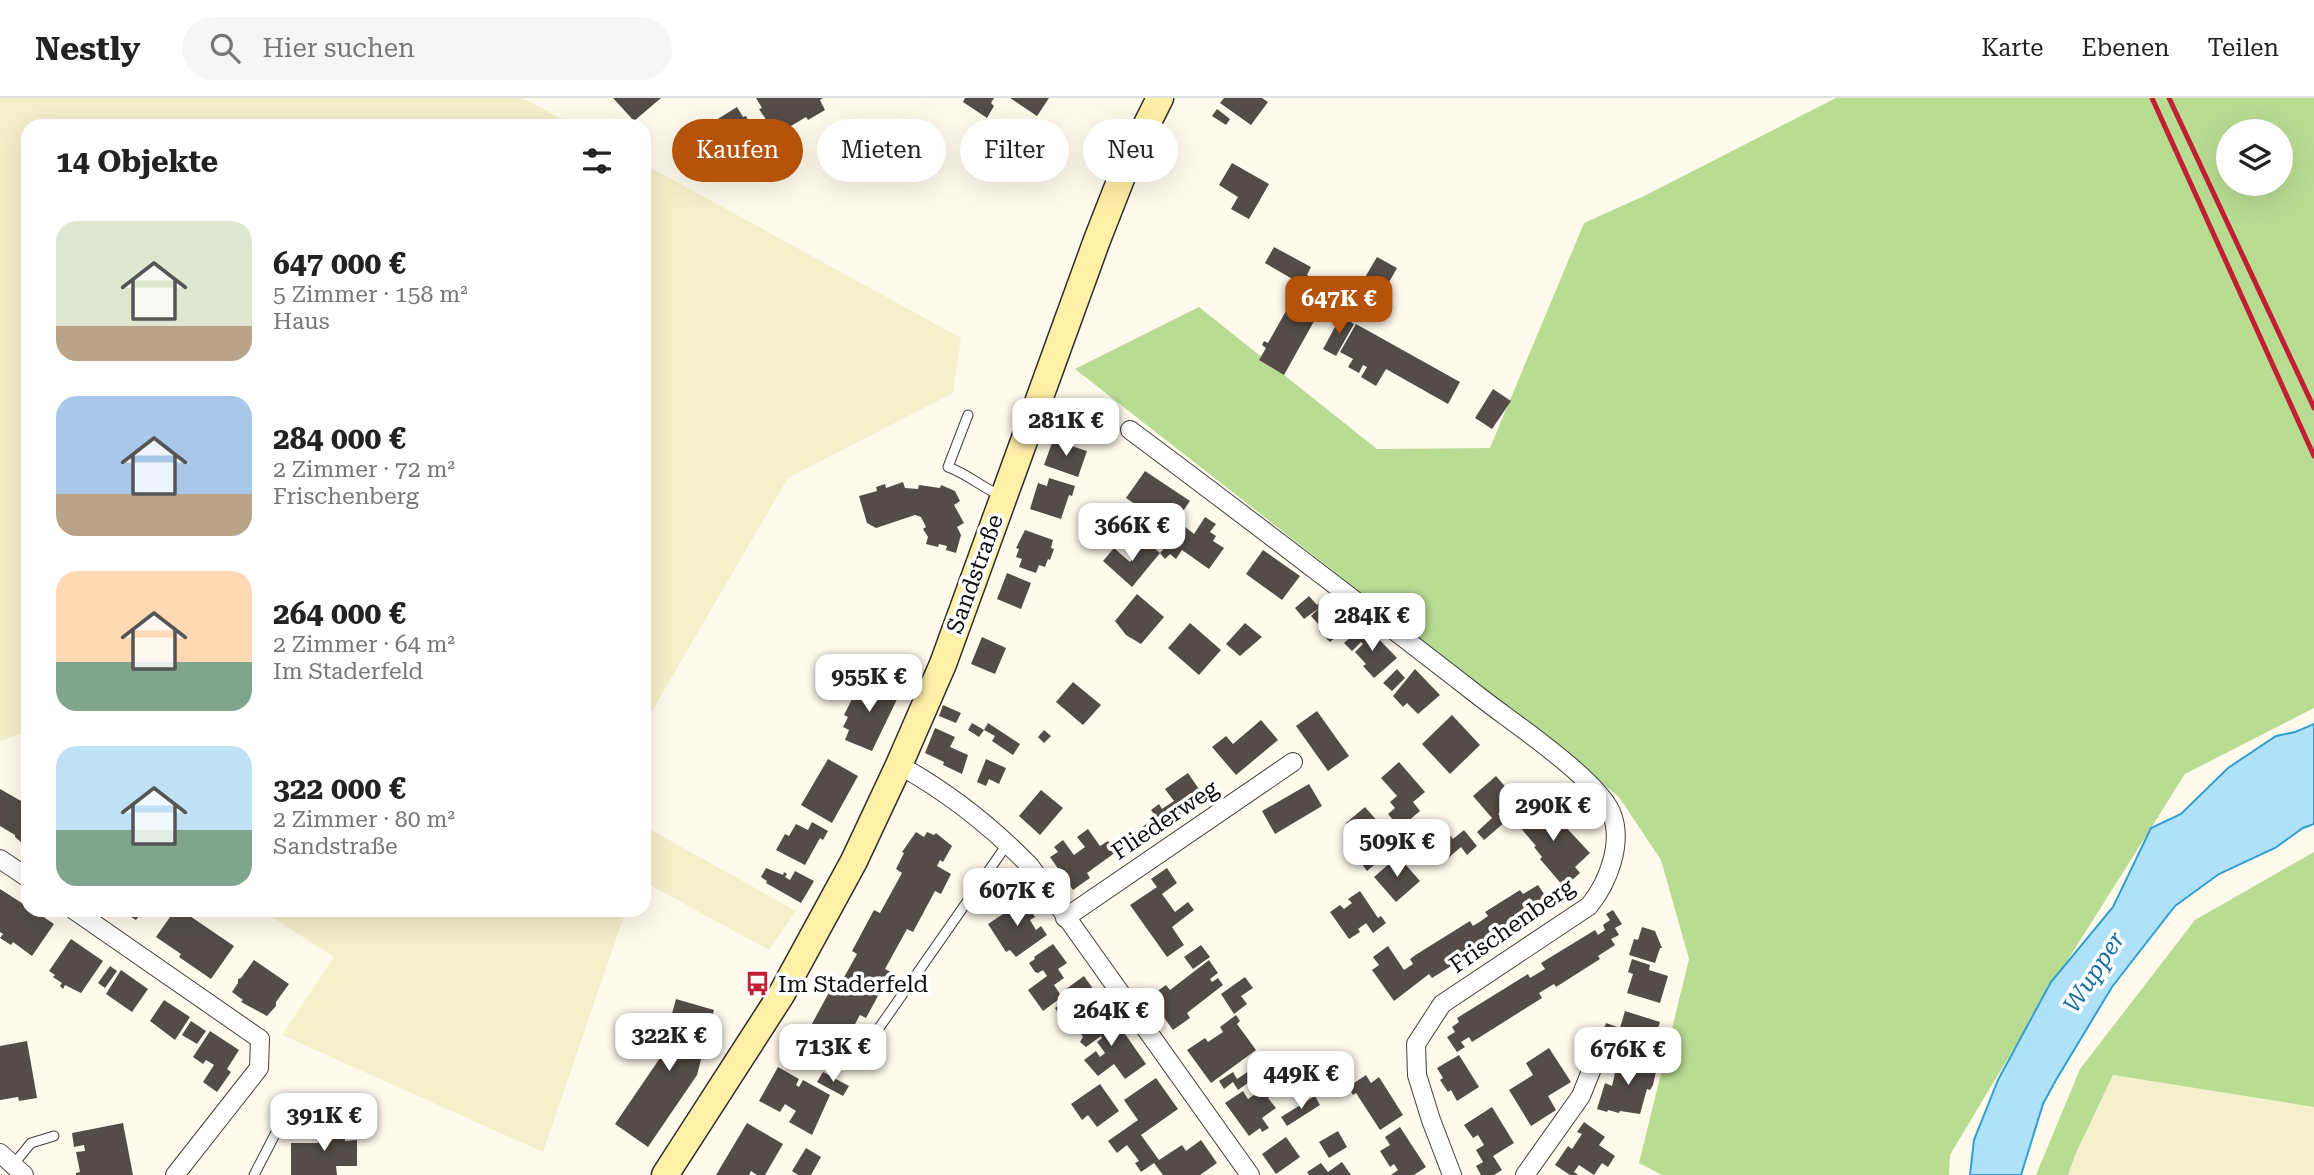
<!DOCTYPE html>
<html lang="de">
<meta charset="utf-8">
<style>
:root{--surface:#fff;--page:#f6f6f6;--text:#222;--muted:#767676;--line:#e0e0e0;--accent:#b45309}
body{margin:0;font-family:"Roboto Serif",serif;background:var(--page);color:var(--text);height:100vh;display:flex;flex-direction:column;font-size:26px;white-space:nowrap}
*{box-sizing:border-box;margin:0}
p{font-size:23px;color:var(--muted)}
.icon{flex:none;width:38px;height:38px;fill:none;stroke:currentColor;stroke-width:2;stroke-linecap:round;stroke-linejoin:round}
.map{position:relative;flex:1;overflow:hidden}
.details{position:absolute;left:21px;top:21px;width:630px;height:798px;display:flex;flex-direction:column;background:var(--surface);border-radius:21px;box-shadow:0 7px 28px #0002}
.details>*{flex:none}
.guide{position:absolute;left:672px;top:21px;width:665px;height:63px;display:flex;gap:14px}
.tools{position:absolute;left:2216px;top:21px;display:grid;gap:14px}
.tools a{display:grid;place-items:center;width:77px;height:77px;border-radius:50%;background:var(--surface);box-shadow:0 7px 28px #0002;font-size:35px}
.price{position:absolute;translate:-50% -60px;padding:0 16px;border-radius:14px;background:#fff;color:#222;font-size:23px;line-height:46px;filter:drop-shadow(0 2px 4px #0008)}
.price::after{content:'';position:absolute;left:50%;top:42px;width:21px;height:16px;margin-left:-10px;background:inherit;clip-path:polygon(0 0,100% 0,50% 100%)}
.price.selected{background:var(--accent);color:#fff}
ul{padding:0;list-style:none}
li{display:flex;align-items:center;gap:21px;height:175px;padding:0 35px}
li span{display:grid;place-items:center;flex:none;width:196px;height:140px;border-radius:21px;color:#555}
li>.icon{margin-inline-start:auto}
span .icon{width:84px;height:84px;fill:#fffc;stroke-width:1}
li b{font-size:30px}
h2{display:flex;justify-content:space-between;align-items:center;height:84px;padding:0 35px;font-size:30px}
.pill{padding:0 24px;border-radius:32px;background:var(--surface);box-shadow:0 7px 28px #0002;font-size:24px;line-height:63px}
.pill.selected{background:var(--accent);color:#fff}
header{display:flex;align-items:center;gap:42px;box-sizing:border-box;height:98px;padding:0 35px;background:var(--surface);border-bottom:2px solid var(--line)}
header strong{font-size:33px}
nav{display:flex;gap:38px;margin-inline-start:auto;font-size:24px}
.search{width:490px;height:63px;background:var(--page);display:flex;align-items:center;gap:18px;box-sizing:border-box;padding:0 24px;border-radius:38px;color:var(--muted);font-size:26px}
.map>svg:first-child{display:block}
.farmland{fill:#f6efcb}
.forest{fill:#b9dc93;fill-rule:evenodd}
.water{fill:#afe2f8;stroke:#339ed2;stroke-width:2}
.building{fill:#554c48}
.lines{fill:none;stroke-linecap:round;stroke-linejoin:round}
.lane-casing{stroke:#3f3f3f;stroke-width:11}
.street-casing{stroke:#3f3f3f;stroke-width:20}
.secondary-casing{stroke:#2e2e2e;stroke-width:29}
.lane{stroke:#fff;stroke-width:9}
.street{stroke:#fff;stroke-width:18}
.secondary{stroke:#ffefa7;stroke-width:26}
.rail{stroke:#c12034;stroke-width:5}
.labels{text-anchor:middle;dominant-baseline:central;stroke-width:7;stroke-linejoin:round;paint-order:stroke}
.street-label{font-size:23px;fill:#0c0c0c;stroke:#fff}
.poi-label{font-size:23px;fill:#0c0c0c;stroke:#fff;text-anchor:start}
.water-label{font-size:24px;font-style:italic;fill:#126ea2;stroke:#fff}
</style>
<header>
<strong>Nestly</strong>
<div class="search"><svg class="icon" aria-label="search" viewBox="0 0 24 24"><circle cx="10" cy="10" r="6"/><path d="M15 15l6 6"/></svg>Hier suchen</div>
<nav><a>Karte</a><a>Ebenen</a><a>Teilen</a></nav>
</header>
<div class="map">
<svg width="2314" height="1077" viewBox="0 0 2314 1077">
<rect width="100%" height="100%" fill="#fffaec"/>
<path class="farmland" d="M0,0H523L574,28H28V633L0,643Z
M644,66L961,240L953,295L788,380L652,613L644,608Z
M644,728L796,813L769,852L648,786L644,788Z
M261,812H626L543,1054L282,937L334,859Z
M2113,977L2314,1009V1077H2068L2076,1055Z"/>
<path class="forest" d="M1836,0H2314V610L2185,676L2047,895L1950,1057L1949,1077H1662L1639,1065L1689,861L1661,762L1619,699L1565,654L1075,271L1199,209L1377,351L1490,350L1584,125L1646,97ZM2228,33H2280V86H2228Z
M2314,754V1009L2113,977L2076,1055L2068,1077H2036L2080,971L2195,822Z"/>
<path class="water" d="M2314,626V726L2303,730L2275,750L2219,776L2175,808L2112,889L2056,982L2043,1006L2021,1077H1970L1974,1042L1998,982L2051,884L2113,809L2151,730L2181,716L2228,670L2276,638L2295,634Z"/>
<path class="building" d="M613,0H661L634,23Z
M756,0H823L820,2L825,12L808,22L806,19L776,37L759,11L762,10Z
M965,0H994L991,5L994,8L987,20L963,4Z
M1010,0H1049L1037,18Z
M1224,0H1262L1268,4L1251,27L1220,5Z
M737,9L743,19L746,18L755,35L753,36L758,47L741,57L739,53L709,72L703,61L701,62L689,34L707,24L708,27Z
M1217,11L1230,21L1226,27L1212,18Z
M1232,65L1269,86L1249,121L1231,111L1238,99L1219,87Z
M1274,149L1311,169L1307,177L1332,191L1284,277L1259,262L1266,250L1262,247L1264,243L1268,245L1301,186L1265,165Z
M1377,159L1397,170L1384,193L1364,181Z
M1341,218L1354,226L1336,258L1323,251Z
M1356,226L1460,284L1448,306L1386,271L1376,288L1361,279L1367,269L1363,267L1359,275L1348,269L1353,261L1340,254Z
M1493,291L1511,303L1492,331L1475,320Z
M1053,342L1087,353L1078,379L1044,367Z
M1145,373L1190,403L1171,430L1126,400Z
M1049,380L1075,388L1072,398L1069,397L1061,421L1030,411L1038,385L1047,388Z
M903,384L905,390L918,391L919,387L940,390L941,387L955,393L960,403L954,407L964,425L957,429L961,437L956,455L946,452L947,448L939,446L938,449L926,446L928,439L923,431L926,429L921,419L915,417L876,430L867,425L859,398L877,393L876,389L885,386L886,390Z
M1205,419L1216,426L1210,434L1216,438L1213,443L1224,450L1209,471L1182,452L1176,461L1170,456L1165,461L1160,455L1184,428L1194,436Z
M1025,432L1053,442L1051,450L1054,451L1050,462L1048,461L1045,469L1039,467L1036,475L1019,469L1022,461L1016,459L1019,451L1016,450Z
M1147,444L1160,455L1132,489L1103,463L1114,450L1130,464Z
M1263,452L1300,478L1282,502L1246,476Z
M1007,475L1031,485L1021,511L997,501Z
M1137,496L1164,519L1141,546L1126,537L1115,523Z
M1309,498L1317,507L1327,498L1352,524L1330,544L1319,533L1322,530L1311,518L1319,510L1304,521L1295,510Z
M1190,525L1221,552L1199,577L1168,550Z
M1245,525L1262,539L1240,558L1226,546Z
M1357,533L1365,540L1372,534L1397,560L1374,580L1363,568L1366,566L1355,554L1363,546L1361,544L1352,553L1344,545Z
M982,539L1006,550L995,576L971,566Z
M1397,571L1405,580L1392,593L1383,585Z
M1415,571L1440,597L1418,616L1407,605L1403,609L1393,598Z
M873,581L900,595L872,653L845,642L849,632L843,629L848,619L844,617L854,597L858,598L863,588L869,591Z
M1073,584L1101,607L1083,627L1056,604Z
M943,607L961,615L956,625L939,618Z
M1317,613L1349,658L1328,673L1296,628Z
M1452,617L1480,647L1450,676L1422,646Z
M1261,622L1278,642L1236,677L1212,649L1226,638L1233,646Z
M972,625L984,632L979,639L968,632Z
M988,625L1020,646L1013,657L992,643L995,638L984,632Z
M935,630L955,639L950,649L968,657L962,676L943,667L944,664L925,655Z
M1044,632L1051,638L1044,645L1038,639Z
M828,661L858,678L832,725L801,707Z
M986,661L1006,670L999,686L989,681L986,688L977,684Z
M1399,664L1425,694L1413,704L1420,713L1407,724L1394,723L1388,716L1395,710L1390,704L1397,698L1381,680Z
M1188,675L1205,700L1172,725L1169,721L1162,726L1165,729L1131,753L1123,743L1156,719L1151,712L1159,706L1162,711L1174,703L1165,691Z
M1496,678L1509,693L1506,695L1513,703L1498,716L1505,724L1484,742L1477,734L1492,720L1473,698Z
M1309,686L1322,708L1275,736L1262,713Z
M0,691L28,707V750L15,739V737L0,728Z
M1041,692L1063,710L1040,737L1019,718Z
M1528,705L1538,716L1547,709L1590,755L1575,769L1580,775L1564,789L1540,761L1542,759L1534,749L1536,748L1519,728L1522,726L1514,717Z
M1365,709L1392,740L1375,755L1380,762L1367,773L1351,751L1361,742L1346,725Z
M812,724L828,733L823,742L820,740L805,767L776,752L785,736L789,738L796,726L808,732Z
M1440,725L1453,741L1464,732L1477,748L1467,757L1461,749L1441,766L1421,742Z
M1088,731L1100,748L1108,743L1116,754L1087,775L1090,780L1073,792L1050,759L1058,754L1054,749L1063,742L1074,757L1085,749L1077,739Z
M916,734L924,739L927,734L934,737L936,735L952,748L943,764L940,762L937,768L951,776L941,796L935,793L913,834L907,831L885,871L891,874L866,920L860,917L834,964L801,946L833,887L838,890L857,856L852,853L874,812L880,815L902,775L896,771L904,755L902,754Z
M1398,758L1420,783L1396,804L1374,779Z
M766,770L783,777L784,774L787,776L785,779L790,782L795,773L814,783L801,805L766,785L767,783L761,779Z
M1167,770L1177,785L1162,796L1175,814L1188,804L1194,812L1172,829L1184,847L1167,859L1130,807L1157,789L1151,781Z
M1538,787L1548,802L1533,812L1535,815L1500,837L1498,834L1483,843L1485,847L1432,880L1429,876L1394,903L1372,872L1379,867L1373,859L1388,848L1404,872L1413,866L1410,861L1417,856L1470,823L1473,828L1481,823L1488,818L1485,814L1520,792L1523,796Z
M0,791L28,809V812H33L54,826L32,858L13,844L11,847L0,840L3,836L0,834Z
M1006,791L1012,799L1000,807L997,802Z
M1360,793L1378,820L1381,818L1386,825L1373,835L1366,825L1358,831L1360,834L1349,841L1330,814L1340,807L1344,811L1352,805L1348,801Z
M1021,798L1035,819L1030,822L1036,832L1041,828L1047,837L1016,859L1010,852L1006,854L988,826L1006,814L1003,811Z
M120,812H143L136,822Z
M175,812H181L234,848L211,881L179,859L181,856L156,839Z
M1613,812L1622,826L1615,830L1619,837L1611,841L1615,847L1598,858L1600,861L1556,889L1554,886L1539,895L1542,900L1472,944L1469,939L1461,944L1465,949L1457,954L1447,939L1455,934L1452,929L1459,924L1457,920L1528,876L1530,880L1545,871L1541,865L1595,832L1598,837L1605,832L1603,827L1610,822L1606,816Z
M1642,829L1655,833L1662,850H1660L1655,865L1629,857L1634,841L1638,842Z
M71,841L103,863L81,895L65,887L63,891L60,888L62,885L53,879L55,877L49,873Z
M1053,846L1067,865L1058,871L1064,880L1054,887L1062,899L1043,913L1028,892L1047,878L1043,872L1038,875L1035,874L1029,865L1035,861L1034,859Z
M1201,847L1210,859L1193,871L1184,859Z
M1632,861L1650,867L1649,872L1668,878L1660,905L1627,895L1633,876L1628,874Z
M254,862L289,886L276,904V908L267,918L241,904L243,902L232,894L238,885V881L241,880Z
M1209,862L1218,875L1210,881L1212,884L1218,880L1223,887L1187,915L1190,920L1173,932L1149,899L1166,887L1170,892Z
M110,868L117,873L105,890L98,885Z
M121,872L148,891L132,914L106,896Z
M1084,878L1098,898L1064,923L1055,910L1072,898L1066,891Z
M1245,879L1253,890L1241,898L1247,906L1234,916L1221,896Z
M676,901L714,912L697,977L648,1049L615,1026L660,960Z
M164,902L190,919L175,942L150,923Z
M1109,913L1146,966L1125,981L1114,966L1098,978L1084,962L1096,953L1100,959L1105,955L1097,944L1102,940L1101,938L1086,949L1080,944L1083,939L1080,934Z
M1625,913L1660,924L1652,949L1623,941L1620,949L1605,945L1600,961L1591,959L1596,942L1600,943L1606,925L1620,930Z
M1236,917L1240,923L1237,926L1256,952L1211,985L1187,952L1205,940L1208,944L1223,934L1220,929Z
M191,923L206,933L197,946L182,937Z
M210,933L239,952L227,971L231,974L217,994L203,984L214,967L206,962L203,966L193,959Z
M27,943L37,1000L19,1003L18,999L0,1002V948Z
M1549,950L1571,984L1548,998L1556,1012L1531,1028L1509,992L1533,977L1526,965Z
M1459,957L1479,989L1457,1003L1451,992L1448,994L1440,982L1443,980L1437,970Z
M1619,958L1657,969L1653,987L1650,992L1647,991L1640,1016L1620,1013L1619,1015L1608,1012L1607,1014L1597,1011L1605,985L1612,988Z
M1292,968L1299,978L1268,1000L1276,1010L1262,1020L1269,1030L1262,1034L1260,1030L1249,1038L1225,1005L1243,993L1248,1001L1258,994L1253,987L1278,969L1282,974Z
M778,969L799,981L796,987L799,989L803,982L830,997L812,1037L789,1024L796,1013L788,1008L785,1006L780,1014L759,1003Z
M1249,973L1253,978L1250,979L1252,982L1238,992L1233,984L1224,991L1219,983L1233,974L1237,981Z
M823,974L849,988L843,998L817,984Z
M1366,977L1371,985L1379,979L1403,1017L1380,1032L1356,995L1353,997L1348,989Z
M1156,980L1178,1011L1141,1037L1159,1062L1182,1047L1186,1053L1201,1042L1217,1065L1200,1077H1163L1154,1065L1141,1074L1135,1065L1139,1063L1127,1047L1117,1055L1108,1043L1138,1022L1124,1002Z
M1100,986L1119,1013L1097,1029L1088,1017L1082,1022L1071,1006Z
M1315,998L1320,1007L1287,1028L1281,1019Z
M1492,1009L1514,1045L1493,1058L1502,1072L1494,1077H1481L1476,1068L1483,1064L1476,1052L1484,1047L1478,1037L1473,1040L1464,1027Z
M318,1020H326V1032H345V1043L357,1042V1068H336L337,1077H291V1045H318Z
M1584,1024L1605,1039L1599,1047L1615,1058L1608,1069L1602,1065L1594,1077L1579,1067L1574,1074L1578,1077H1570L1555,1067L1568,1048L1572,1051L1582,1036L1577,1034Z
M123,1025L133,1077H76V1075L80,1074L76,1054L85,1053L84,1047L74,1049L72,1035Z
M747,1025L783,1046L765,1077H757L751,1073L749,1077H716Z
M1400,1029L1426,1069L1414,1077H1391L1398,1072L1394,1066L1390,1069L1380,1053L1390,1047L1385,1039Z
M1338,1033L1347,1049L1329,1060L1319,1044Z
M1286,1039L1300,1059L1276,1076L1262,1056Z
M806,1050L821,1059L811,1077H798L792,1073Z
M1342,1064L1351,1077H1309L1307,1074L1321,1065L1328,1074Z"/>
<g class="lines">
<defs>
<path id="lane" d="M968,317L948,369C968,376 982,390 1002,398
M856,963L1008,745
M13,1067L31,1045L54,1038
M254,1077L283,1021L334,1015"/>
<path id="street" d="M1130,332C1248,420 1364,509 1480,599C1512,624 1596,680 1611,714C1624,744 1608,785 1589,808L1442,906L1416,946L1417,977L1431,1022L1452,1077
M899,667C946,693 992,729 1030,768L1250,1077
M0,761L28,780
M74,812L260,941L259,970L175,1077
M1065,820L1293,664
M0,1055L24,1077
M1525,1077L1581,998L1593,968"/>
<path id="secondary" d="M665,1077L781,897L854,763L899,667L943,566L1097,142L1126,68L1160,0"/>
</defs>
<use href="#lane" class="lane-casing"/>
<use href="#street" class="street-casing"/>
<use href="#secondary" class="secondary-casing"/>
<use href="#lane" class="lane"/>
<use href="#street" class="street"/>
<use href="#secondary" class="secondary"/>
<path class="rail" d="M2152,0L2314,358
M2169,0L2314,310"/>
</g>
<defs>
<symbol id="bus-bare" viewBox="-9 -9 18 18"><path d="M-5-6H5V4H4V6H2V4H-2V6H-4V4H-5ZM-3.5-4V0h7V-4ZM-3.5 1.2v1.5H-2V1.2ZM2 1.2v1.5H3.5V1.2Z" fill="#c12034" stroke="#fff" stroke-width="2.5" paint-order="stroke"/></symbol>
</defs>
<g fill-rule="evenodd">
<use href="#bus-bare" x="740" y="868" width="35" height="35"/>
</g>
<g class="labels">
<g class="street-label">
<text transform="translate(975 476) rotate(-70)">Sandstraße</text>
<text transform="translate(1165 722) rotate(-34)">Fliederweg</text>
<text transform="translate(1512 828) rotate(-35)">Frischenberg</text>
</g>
<g class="poi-label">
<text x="778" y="886">Im Staderfeld</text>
</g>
<g class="water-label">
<text transform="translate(2094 874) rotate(-57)">Wupper</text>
</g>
</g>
</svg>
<div class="tools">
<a><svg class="icon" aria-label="layers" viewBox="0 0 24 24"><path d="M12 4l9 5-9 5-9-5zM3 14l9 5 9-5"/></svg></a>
</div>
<b class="price selected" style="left:1339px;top:238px">647K €</b>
<b class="price" style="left:1066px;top:360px">281K €</b>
<b class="price" style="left:1132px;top:465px">366K €</b>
<b class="price" style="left:1372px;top:555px">284K €</b>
<b class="price" style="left:869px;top:616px">955K €</b>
<b class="price" style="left:1553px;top:745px">290K €</b>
<b class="price" style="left:1397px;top:781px">509K €</b>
<b class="price" style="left:1017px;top:830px">607K €</b>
<b class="price" style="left:1111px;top:950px">264K €</b>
<b class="price" style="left:669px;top:975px">322K €</b>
<b class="price" style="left:833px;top:986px">713K €</b>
<b class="price" style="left:1628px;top:989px">676K €</b>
<b class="price" style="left:1301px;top:1013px">449K €</b>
<b class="price" style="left:324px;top:1055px">391K €</b>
<div class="guide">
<a class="pill selected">Kaufen</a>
<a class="pill">Mieten</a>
<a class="pill">Filter</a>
<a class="pill">Neu</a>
</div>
<section class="details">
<h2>14 Objekte<svg class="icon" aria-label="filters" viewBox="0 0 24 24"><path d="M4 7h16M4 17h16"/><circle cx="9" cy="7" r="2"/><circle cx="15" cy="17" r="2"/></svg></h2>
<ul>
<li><span style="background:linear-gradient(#dfe7d0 75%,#b9a48a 0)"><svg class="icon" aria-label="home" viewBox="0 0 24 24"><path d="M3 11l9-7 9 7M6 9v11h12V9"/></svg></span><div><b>647 000 €</b><p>5 Zimmer · 158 m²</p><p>Haus</p></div></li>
<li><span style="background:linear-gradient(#a9c7e8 70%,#b9a48a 0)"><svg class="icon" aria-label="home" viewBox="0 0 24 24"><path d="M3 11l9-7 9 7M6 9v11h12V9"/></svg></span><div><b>284 000 €</b><p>2 Zimmer · 72 m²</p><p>Frischenberg</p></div></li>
<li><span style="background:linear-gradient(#ffd9b3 65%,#7fa58c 0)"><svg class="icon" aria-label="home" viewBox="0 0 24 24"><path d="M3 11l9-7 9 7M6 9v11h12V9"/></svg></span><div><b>264 000 €</b><p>2 Zimmer · 64 m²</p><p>Im Staderfeld</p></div></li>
<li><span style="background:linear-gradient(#bfe0f5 60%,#7fa58c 0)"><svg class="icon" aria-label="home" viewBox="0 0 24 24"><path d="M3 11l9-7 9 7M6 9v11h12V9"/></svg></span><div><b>322 000 €</b><p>2 Zimmer · 80 m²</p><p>Sandstraße</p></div></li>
</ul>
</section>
</div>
